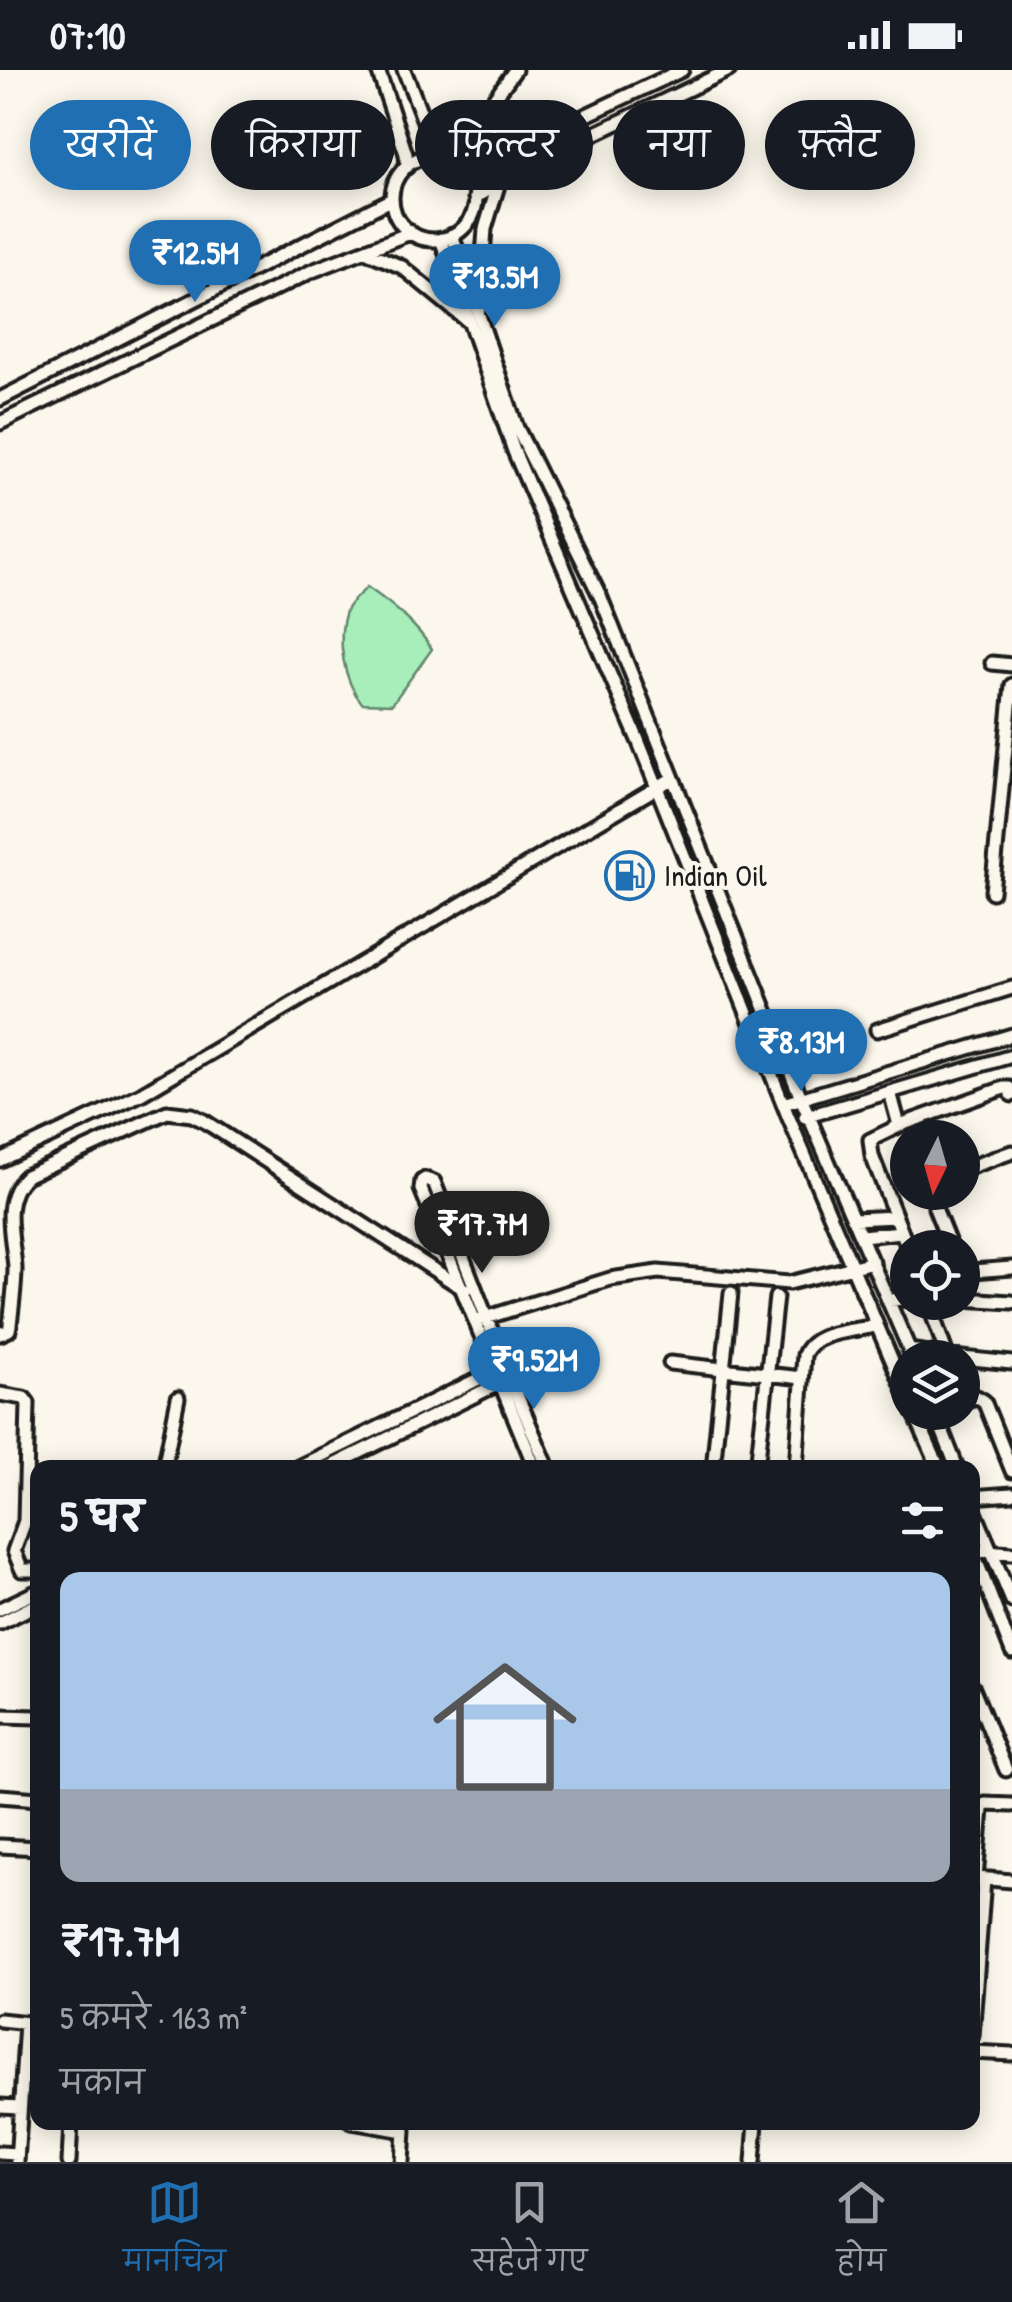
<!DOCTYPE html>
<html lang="hi">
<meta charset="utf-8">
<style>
:root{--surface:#171b24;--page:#20242c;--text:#f1f3f6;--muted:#9ea1a6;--line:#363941;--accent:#1f6fb2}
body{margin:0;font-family:"Patrick Hand","Playpen Sans Deva",sans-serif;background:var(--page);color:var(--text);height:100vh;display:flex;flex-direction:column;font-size:38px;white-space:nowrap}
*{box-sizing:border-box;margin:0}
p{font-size:32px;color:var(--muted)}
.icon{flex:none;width:55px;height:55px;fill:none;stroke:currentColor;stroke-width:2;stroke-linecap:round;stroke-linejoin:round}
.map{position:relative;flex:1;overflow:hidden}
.drawer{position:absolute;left:30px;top:1390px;width:950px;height:670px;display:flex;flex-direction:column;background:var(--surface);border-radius:20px;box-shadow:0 5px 25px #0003}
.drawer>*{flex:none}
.hud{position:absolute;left:30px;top:30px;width:952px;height:90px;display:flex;gap:20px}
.needle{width:65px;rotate:185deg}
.tools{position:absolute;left:890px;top:1050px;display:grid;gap:20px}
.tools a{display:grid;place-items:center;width:90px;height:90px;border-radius:50%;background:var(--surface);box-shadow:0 5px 25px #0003;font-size:50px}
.price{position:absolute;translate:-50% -85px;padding:0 22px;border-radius:35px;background:var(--accent);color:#fff;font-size:32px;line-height:65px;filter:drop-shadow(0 2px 5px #0008)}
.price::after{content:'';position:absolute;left:50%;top:60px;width:30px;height:22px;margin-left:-15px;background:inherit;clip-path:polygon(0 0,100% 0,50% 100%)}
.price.on{background:#222;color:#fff}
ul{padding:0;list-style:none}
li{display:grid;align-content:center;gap:20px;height:530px;padding:0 30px}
li span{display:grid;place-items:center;height:310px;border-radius:20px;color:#555}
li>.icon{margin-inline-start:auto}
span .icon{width:180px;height:180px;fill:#fffc;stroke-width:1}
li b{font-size:42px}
h2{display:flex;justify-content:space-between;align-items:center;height:120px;padding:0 30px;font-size:42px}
.tag{padding:0 35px;border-radius:45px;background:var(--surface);box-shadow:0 5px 25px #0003;font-size:35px;line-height:90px}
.tag.on{background:var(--accent);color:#fff}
.status{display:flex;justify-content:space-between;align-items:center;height:70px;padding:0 50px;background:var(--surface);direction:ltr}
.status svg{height:28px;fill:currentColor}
.tabs{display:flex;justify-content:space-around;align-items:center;height:140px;border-top:2px solid var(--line);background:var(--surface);font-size:28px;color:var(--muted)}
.tabs a{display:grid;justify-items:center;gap:5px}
.tabs .on{color:var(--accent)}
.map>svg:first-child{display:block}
.green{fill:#a7eebb;stroke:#62856c;stroke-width:2.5}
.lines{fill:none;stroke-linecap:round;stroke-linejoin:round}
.minor-casing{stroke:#1c1c1c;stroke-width:19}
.minor{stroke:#fbf7ec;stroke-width:11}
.labels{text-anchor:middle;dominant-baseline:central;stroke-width:8;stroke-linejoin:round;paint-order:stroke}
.poi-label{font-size:30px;fill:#1c1c1c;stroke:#fbf7ec;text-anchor:start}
</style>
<div class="status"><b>07:10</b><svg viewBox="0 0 49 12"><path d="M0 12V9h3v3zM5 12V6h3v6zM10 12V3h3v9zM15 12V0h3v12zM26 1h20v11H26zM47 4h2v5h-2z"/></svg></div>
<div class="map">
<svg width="1012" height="2092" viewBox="0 0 1012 2092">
<rect width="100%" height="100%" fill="#fbf7ec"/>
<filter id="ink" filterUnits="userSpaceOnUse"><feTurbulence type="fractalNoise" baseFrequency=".01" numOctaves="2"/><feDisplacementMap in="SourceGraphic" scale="20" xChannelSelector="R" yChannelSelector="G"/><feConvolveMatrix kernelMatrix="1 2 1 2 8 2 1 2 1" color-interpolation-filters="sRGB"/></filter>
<g filter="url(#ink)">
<path class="green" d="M367,517C393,535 415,553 432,579L392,634L362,633C344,612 336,570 346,541C349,532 361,524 367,517Z"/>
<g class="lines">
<defs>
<path id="minor" d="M378,0L406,84L407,97
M404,0L438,87
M426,61L486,92
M457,80L515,0
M392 128a42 42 0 1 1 84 0a42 42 0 1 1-84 0Z
M466,102L682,0
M475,128L516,101L729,0
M452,165L517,358L601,528L801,1028L913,1288
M441,169L514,381L638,670L788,1046L908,1328
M365,181L402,197L469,252
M479,240L485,159L499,112
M0,329L392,129
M0,353L312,201L410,163
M992,593L1012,595
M992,822L1012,615
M877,960L1012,918
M890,1022L899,1055
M783,1034L1012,965
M805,1047L1012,986
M0,1090L141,1024L673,708
M962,1100L1012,1082
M936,1122L935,1138L951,1178
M854,1149L895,1147
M862,1166L901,1162
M908,1178L872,1086L870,1070L903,1054L1004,1018H1009L1012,1025
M962,1196L973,1201L1012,1198
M962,1229L1012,1232
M889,1230L908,1229
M928,1232L948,1288
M482,1249L610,1209L658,1202L789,1213L873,1192
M0,1264L9,1260L10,1255C12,1236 15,1217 15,1198C13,1166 0,1130 26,1106L167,1042L192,1045L204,1051L465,1220
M909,1280L962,1288
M962,1288L1012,1293
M670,1293L802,1308
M0,1324L24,1328L28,1333L25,1451L14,1481L22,1500H38
M962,1331L977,1327L984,1331L1012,1401
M914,1342L939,1398
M935,1342L957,1398
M714,1389L731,1223
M164,1398L178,1328
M296,1398L499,1299
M328,1398L506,1310
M535,1398L421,1119L422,1111L425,1109L434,1112L510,1308L548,1398
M757,1398L776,1227
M796,1398L804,1285C813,1261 853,1261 876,1256
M972,1427L1012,1424
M972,1435L1012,1531
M972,1479L1012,1582
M972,1480L1012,1483
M0,1539L38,1521
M0,1553L38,1534
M972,1616L1006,1700
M0,1646L38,1647
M0,1726L38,1729
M0,1776L38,1778
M976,1808L982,1739L985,1734L1012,1735
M977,1808L1012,1811
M0,1950L38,1954
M972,1966L984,1809
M972,1982L1012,1984
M0,2036L20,2037
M351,2052L404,2061L402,2092
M0,2083L17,2084
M17,2092L26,1953
M69,2092L71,2052
M753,2092L756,2052"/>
</defs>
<use href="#minor" class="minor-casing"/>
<use href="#minor" class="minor"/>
</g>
</g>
<defs>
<symbol id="fuel-ring" viewBox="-11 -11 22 22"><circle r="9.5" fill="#fbf7ec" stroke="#1f6fb2" stroke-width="1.5"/><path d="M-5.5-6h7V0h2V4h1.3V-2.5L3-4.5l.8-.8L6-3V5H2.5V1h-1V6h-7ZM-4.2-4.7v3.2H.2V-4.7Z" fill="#1f6fb2"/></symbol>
</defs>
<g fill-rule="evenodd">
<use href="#fuel-ring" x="602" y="778" width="55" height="55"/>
</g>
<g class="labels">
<g class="poi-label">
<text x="664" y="805">Indian Oil</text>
</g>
</g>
</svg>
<div class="tools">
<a><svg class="needle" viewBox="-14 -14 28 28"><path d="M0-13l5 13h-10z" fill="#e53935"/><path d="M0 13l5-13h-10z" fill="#9ea1a6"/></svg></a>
<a><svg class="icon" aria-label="locate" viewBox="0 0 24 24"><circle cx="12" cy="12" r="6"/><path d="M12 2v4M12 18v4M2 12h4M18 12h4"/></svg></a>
<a><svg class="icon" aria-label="layers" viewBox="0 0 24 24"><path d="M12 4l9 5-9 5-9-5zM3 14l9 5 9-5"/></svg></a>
</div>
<b class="price" style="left:195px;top:235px">₹12.5M</b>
<b class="price" style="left:495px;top:259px">₹13.5M</b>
<b class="price" style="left:801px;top:1024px">₹8.13M</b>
<b class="price on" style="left:482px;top:1206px">₹17.7M</b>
<b class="price" style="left:534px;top:1342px">₹9.52M</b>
<div class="hud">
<a class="tag on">खरीदें</a>
<a class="tag">किराया</a>
<a class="tag">फ़िल्टर</a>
<a class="tag">नया</a>
<a class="tag">फ़्लैट</a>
</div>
<section class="drawer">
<h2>5 घर<svg class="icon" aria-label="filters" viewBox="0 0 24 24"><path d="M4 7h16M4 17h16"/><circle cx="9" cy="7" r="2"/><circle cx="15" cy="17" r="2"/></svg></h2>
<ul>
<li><span style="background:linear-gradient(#a9c7e8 70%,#9aa5b1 0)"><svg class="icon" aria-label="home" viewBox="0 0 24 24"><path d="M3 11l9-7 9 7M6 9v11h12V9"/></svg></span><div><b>₹17.7M</b><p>5 कमरे · 163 m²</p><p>मकान</p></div></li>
</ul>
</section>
</div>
<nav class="tabs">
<a class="on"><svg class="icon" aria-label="map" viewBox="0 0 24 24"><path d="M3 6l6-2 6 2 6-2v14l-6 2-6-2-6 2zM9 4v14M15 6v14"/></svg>मानचित्र</a>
<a><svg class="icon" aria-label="saved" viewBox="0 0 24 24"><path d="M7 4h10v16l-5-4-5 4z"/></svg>सहेजे गए</a>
<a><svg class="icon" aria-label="home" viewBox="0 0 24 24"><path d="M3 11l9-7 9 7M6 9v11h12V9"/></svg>होम</a>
</nav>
